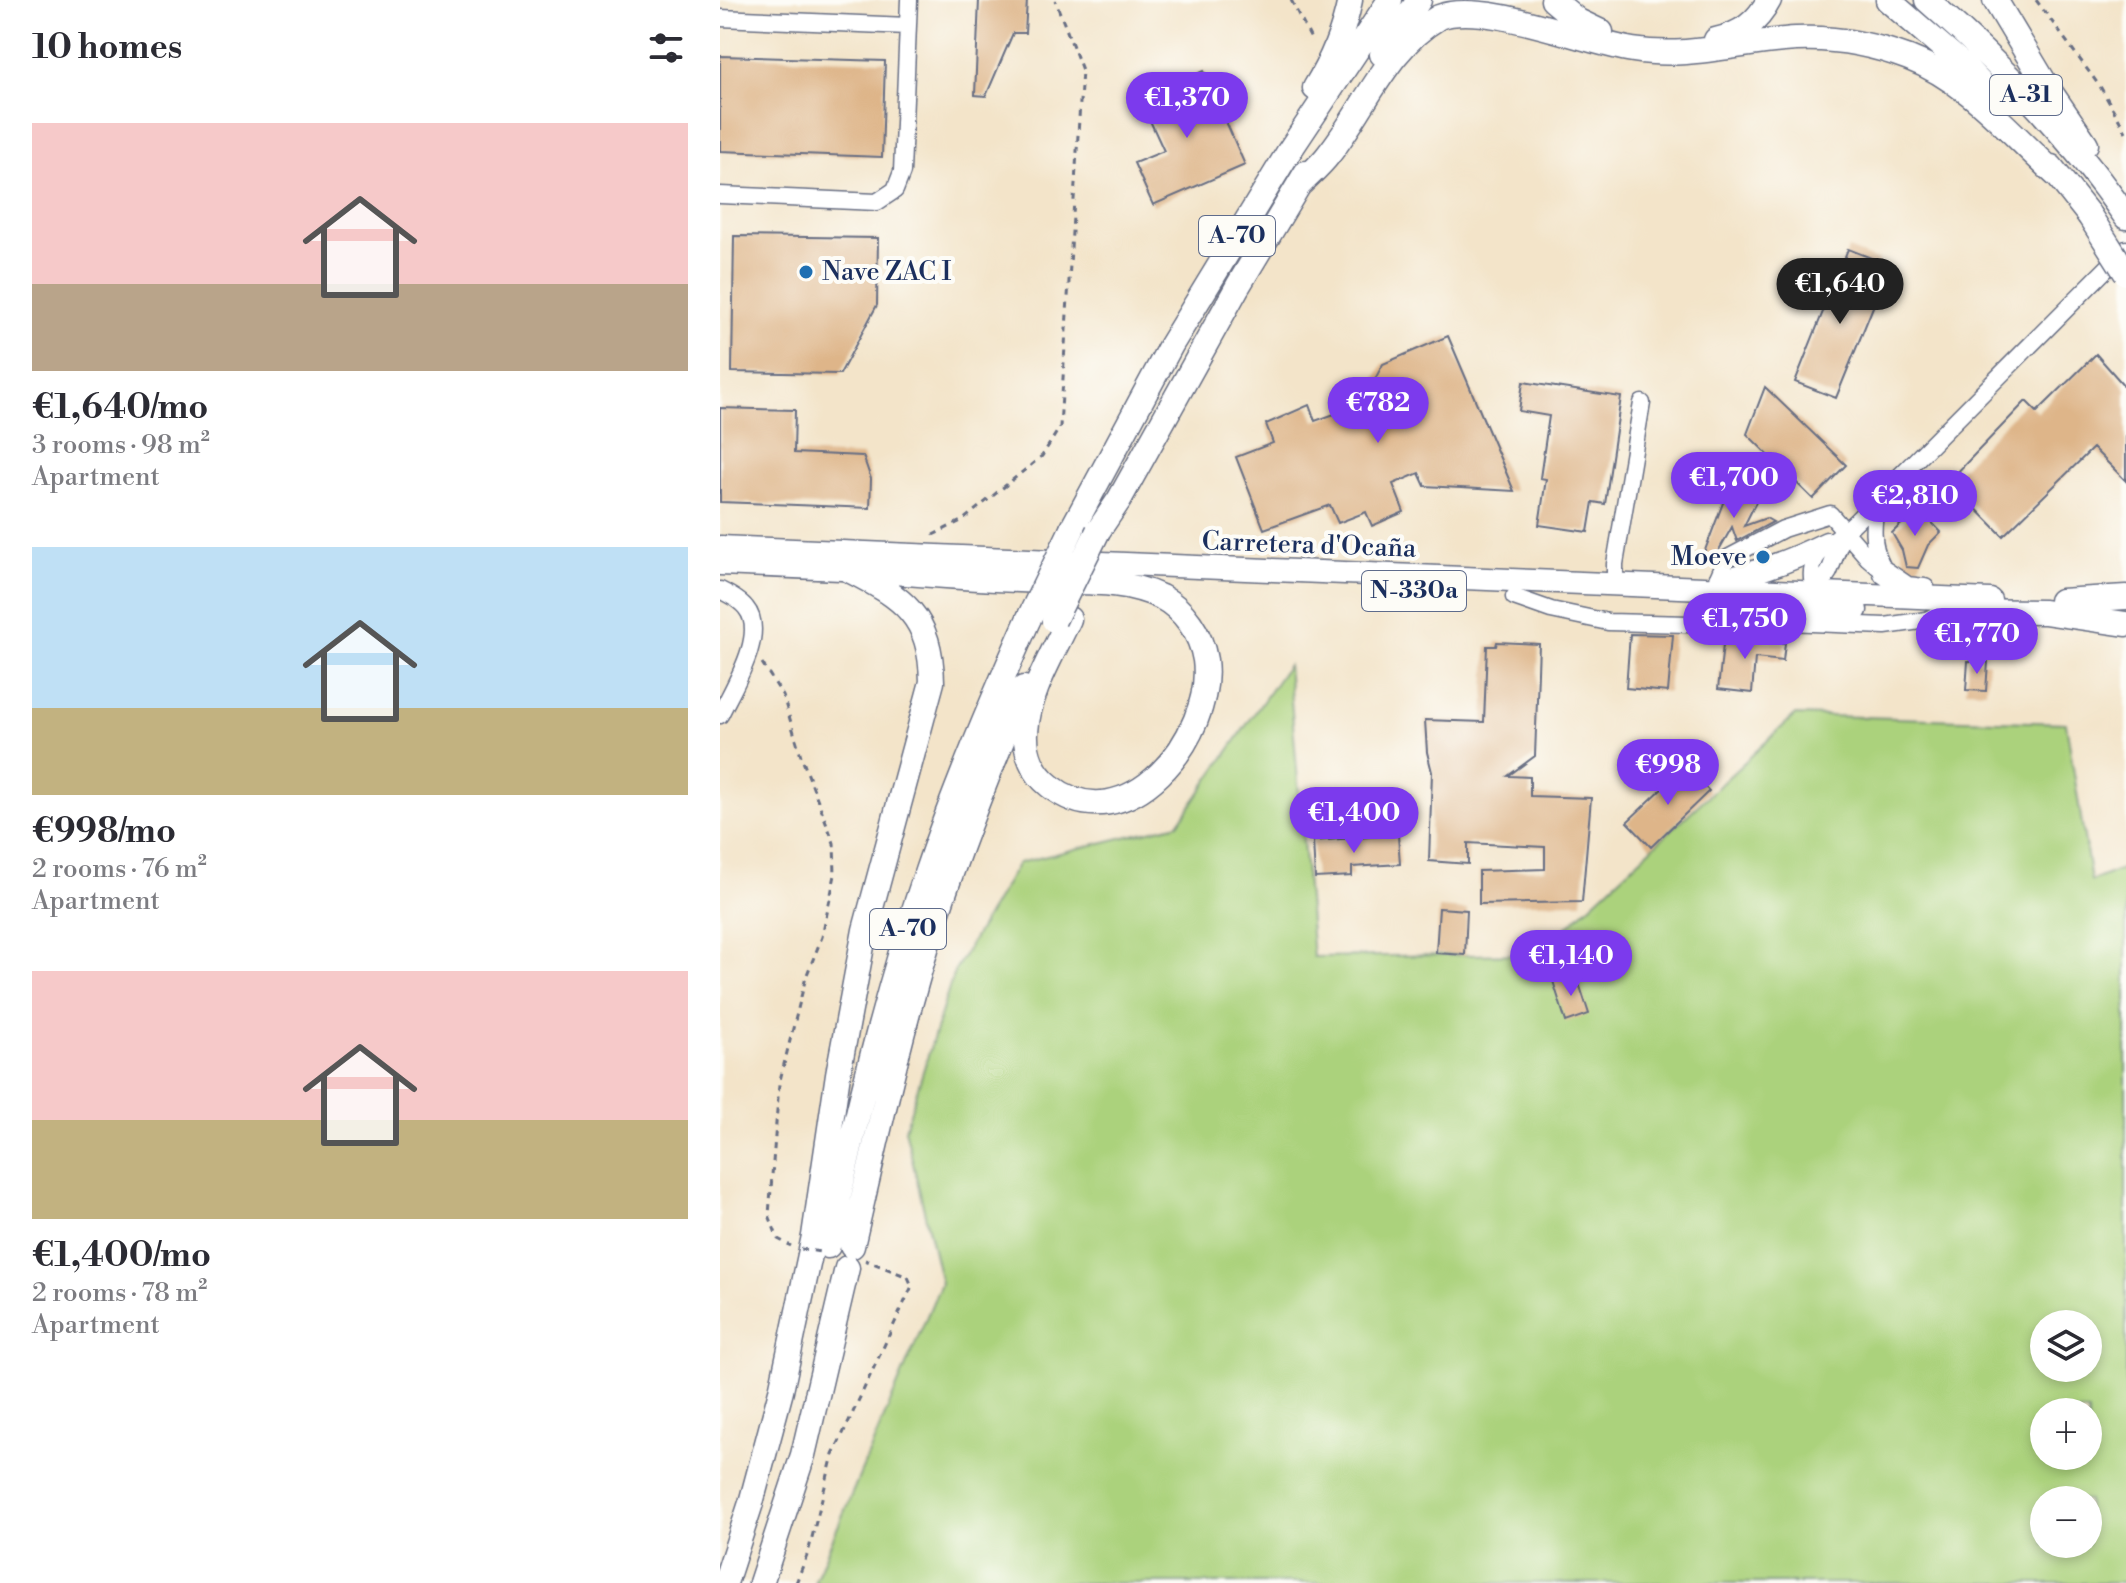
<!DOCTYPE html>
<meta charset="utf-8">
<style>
:root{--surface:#fff;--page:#f2f2f3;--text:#2b2b33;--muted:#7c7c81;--accent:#7c3aed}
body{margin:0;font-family:"Libre Bodoni",serif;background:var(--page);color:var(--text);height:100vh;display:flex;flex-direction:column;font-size:30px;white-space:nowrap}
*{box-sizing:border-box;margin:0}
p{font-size:26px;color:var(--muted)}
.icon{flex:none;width:44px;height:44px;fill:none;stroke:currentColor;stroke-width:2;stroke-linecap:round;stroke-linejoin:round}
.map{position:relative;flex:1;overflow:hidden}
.side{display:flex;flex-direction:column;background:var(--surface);width:720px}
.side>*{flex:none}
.fabs{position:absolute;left:1310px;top:1310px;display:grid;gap:16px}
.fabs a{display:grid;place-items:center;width:72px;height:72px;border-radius:50%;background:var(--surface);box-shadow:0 4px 12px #0003;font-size:40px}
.price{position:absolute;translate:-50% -68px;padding:0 18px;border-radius:28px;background:var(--accent);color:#fff;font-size:26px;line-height:52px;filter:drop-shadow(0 2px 4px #0008)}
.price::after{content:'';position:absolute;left:50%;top:48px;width:24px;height:18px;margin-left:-12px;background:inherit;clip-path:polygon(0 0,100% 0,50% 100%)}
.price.selected{background:#222;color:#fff}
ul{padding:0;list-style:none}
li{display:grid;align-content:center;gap:16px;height:424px;padding:0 32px}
li span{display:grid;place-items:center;height:248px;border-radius:0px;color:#555}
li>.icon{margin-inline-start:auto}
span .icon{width:144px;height:144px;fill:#fffc;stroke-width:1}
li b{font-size:34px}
h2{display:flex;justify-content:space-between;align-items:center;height:96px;padding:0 32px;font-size:34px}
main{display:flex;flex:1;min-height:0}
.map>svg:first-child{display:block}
.green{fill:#abd27c;stroke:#63806d;stroke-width:2;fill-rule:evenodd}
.building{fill:#deb589}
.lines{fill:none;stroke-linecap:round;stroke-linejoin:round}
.minor-casing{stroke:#676e83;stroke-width:19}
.major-casing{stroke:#676e83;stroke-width:25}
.highway-casing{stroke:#676e83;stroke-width:27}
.path{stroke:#676e83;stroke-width:3;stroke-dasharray:6 6;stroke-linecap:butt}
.minor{stroke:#fff;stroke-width:16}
.major{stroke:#fff;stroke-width:22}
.highway{stroke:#fff;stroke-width:24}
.highway-bridge-casing{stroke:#676e83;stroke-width:27;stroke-linecap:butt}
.path-bridge{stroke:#676e83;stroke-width:3;stroke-dasharray:6 6;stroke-linecap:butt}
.highway-bridge{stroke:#fff;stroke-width:24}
.poi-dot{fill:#1f6fb2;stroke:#fdfcf7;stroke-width:3}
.labels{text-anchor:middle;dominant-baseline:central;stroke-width:8;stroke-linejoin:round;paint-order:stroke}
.shield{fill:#fdfcf7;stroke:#5f6c8c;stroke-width:2}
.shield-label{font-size:24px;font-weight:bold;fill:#1b2f5e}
.poi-label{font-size:26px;fill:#1b2f5e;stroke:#fdfcf7;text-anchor:start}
.street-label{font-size:26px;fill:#1b2f5e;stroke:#fdfcf7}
</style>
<main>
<section class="side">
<h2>10 homes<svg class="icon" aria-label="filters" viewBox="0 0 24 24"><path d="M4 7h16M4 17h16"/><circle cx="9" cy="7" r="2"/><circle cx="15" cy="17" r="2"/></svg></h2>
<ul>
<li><span style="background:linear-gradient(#f6c9c9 65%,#b9a48a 0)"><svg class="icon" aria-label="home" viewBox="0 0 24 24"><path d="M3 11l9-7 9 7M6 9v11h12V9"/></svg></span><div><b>€1,640/mo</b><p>3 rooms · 98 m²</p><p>Apartment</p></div></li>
<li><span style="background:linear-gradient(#bfe0f5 65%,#c2b280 0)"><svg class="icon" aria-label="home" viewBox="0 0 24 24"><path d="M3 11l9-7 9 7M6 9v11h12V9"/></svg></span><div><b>€998/mo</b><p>2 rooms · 76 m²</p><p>Apartment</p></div></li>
<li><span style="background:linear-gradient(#f6c9c9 60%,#c2b280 0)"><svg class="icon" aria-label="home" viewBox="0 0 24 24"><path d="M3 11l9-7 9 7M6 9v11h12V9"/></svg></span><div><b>€1,400/mo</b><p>2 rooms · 78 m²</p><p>Apartment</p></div></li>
</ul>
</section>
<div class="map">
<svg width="1406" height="1583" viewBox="0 0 1406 1583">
<rect width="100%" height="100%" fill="#fdfcf7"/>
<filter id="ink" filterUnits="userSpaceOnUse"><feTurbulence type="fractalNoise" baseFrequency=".0125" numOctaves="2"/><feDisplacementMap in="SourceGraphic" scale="16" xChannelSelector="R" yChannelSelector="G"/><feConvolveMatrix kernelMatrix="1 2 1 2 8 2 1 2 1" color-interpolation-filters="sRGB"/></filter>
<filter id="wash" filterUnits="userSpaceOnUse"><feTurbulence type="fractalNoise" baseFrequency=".006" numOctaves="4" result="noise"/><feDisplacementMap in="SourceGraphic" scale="32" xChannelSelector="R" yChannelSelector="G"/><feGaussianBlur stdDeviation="1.8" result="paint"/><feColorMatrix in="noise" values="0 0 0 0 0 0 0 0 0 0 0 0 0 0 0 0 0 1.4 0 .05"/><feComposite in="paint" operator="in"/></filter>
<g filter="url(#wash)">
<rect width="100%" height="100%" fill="#f3e4c9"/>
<path class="green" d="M568,665L593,957L818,954L1075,715L1346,723L1371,881L1406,867V1583H94L221,1283L185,1129L234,972L298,863L458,824ZM1324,1324H1368V1368H1324ZM1324,1412H1368V1456H1324ZM1324,1500H1368V1544H1324Z"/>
<g id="blocks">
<path class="building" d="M259,0H307L305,33H293L266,96L255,95Z
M0,56L165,61L162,157L0,151Z
M484,71L525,165L433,205L414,163L444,151L420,99Z
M14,236L158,238L157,305L120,374L12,372Z
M1128,249L1159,261L1146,293L1157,297L1116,398L1075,382Z
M728,336L794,491L705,486L699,473L673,484L684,512L652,526L646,512L618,523L610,505L544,529L516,457L553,443L546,424L589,405L595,421L640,405L632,389L654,381L663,364Z
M1376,354L1406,388V481L1373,448L1283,536L1229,481L1306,401L1317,412Z
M803,382L901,397L885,504L873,502L868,532L819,525L826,479L820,478L829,416L799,411Z
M1045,387L1126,465L1093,499L1027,434Z
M0,408L75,410L74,453L143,456L151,479L150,508L0,502Z
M1009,487L1038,498L1024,526L1046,518L1053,522L1017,541L1012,527L995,557L984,553Z
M1198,508L1221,532L1208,545L1198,568L1186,567L1182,550L1172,533Z
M910,634L953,635L948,692L906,688Z
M1004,636L1065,643L1063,661L1035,658L1032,693L998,689Z
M777,642L819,644L815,756L788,776L810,777V796L871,798L862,902L759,904V871L825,869V847L748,843V864L709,861L712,772L707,752L705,720L764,722L767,646H776Z
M1248,661L1268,662L1266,691L1246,690Z
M965,767L989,791L931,847L907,822Z
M678,835L680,864L632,867V876L595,878L593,841Z
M719,908L747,910L745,955L716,953Z
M856,974L869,1014L846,1022L833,981Z"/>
</g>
</g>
<g filter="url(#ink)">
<use href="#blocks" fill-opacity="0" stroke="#676e83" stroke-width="2"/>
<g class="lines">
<defs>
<path id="minor" d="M0,18L188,26
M0,195L157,202L175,190L182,172L189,0
M1158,500C1152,524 1151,544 1162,566
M997,580L1006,559L1063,529L1110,514L1148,558L1165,573
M895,585V564L922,403
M0,590C8,594 21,601 26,608C48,634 12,689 0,715
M1095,593C1084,558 1102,550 1126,530C1137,521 1148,509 1158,498L1406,249
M1095,593L1109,572L1124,533
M794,597L831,610L888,622L969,624L1015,620L1165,626L1207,620L1225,611"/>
<path id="major" d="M0,547L1270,600
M0,564L145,570
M1165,573L1187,588L1204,590
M1000,580C1039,573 1072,560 1107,543
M982,605L1136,610"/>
<path id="highway" d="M833,0L858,21L881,32
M1168,0L1243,65L1272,95
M1207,0C1279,63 1352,138 1406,217
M1275,0L1329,90L1366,144
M996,40C1021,34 1037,23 1049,0
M662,54L699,0
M595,88C611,62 624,30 630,0
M1331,167L1369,215
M580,184C590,174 601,165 609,154C645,109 667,47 719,17C763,0 863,42 913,50C968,59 1021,42 1076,39C1115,37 1152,44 1189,58C1250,81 1292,136 1340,178
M352,529L451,345L568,153L670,0
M378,531L399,500L518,286L586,173
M164,571C217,576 269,579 322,581C362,583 404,579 441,597C464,609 481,634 485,660C495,736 406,846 330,786C313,773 305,753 306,732C308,693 333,654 349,619
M1341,601L1406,597
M1225,611L1324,612L1406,624
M108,1246C135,1120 165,994 207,871C236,785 272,701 309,618
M132,1246C156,1143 178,1040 209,939C236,853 269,770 304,688
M5,1583L31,1503L61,1391L94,1236L118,1074L145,930L212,682C211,616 184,598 129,570
M41,1583L83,1455L127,1268"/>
</defs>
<use href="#minor" class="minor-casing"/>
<use href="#major" class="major-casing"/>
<use href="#highway" class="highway-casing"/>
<path class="path" d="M571,0L592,41
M1316,0L1381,88L1406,132
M213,535L243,520L322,456L340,427L362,70L335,0
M42,663L63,696L81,756L114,843L115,875L102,937L86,977L59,1084L49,1215L58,1239L71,1246
M76,1583L88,1553L113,1455L192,1286L188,1277L145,1260"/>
<use href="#minor" class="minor"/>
<use href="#major" class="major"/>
<use href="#highway" class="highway"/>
<defs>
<path id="highway-bridge" d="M1369,215L1406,273
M309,618L352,529
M334,620L378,531"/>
</defs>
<use href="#highway-bridge" class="highway-bridge-casing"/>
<path class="path-bridge" d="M81,1249L101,1252"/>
<use href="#highway-bridge" class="highway-bridge"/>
</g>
</g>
<g class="poi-dot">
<circle cx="86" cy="272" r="8"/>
<circle cx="1043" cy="557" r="8"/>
</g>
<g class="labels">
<g class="shield">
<rect x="1270" y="75" width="72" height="40" rx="6"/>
<rect x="479" y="216" width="76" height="40" rx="6"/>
<rect x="642" y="571" width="104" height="40" rx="6"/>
<rect x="150" y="909" width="76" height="40" rx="6"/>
</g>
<g class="shield-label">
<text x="1306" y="95">A-31</text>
<text x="517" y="236">A-70</text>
<text x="694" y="591">N-330a</text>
<text x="188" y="929">A-70</text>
</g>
<g class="poi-label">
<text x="102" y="272">Nave ZAC I</text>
<text x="1027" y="557" text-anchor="end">Moeve</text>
</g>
<g class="street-label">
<text transform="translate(589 545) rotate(2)">Carretera d'Ocaña</text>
</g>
</g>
</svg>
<div class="fabs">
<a><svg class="icon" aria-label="layers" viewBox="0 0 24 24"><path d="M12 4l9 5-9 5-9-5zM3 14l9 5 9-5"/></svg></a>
<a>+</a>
<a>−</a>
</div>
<b class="price" style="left:467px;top:140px">€1,370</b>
<b class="price selected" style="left:1120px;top:326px">€1,640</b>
<b class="price" style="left:658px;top:445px">€782</b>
<b class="price" style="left:1014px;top:520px">€1,700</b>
<b class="price" style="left:1195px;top:538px">€2,810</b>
<b class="price" style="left:1025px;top:661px">€1,750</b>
<b class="price" style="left:1257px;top:676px">€1,770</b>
<b class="price" style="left:948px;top:807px">€998</b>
<b class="price" style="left:634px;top:855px">€1,400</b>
<b class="price" style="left:851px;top:998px">€1,140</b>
</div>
</main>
